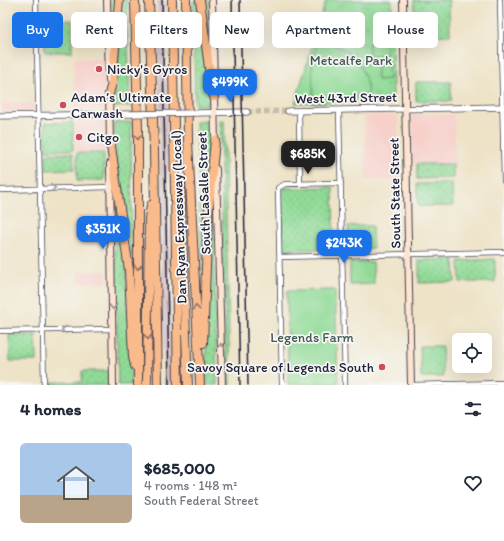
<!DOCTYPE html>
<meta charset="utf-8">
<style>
:root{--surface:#fff;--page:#f6f6f7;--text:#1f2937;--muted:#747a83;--accent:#1a73e8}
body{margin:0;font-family:Itim,sans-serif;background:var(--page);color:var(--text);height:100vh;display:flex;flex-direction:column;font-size:15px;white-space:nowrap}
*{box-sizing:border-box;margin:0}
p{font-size:13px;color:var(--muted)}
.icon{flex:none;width:22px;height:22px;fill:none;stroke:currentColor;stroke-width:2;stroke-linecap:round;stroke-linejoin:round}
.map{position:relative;height:385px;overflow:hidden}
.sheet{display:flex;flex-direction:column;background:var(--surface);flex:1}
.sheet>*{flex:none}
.top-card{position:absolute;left:12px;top:12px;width:480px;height:36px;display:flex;gap:8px}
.controls{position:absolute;left:452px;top:333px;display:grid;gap:8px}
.controls a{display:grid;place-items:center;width:40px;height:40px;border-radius:6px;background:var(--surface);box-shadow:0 4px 16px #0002;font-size:20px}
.price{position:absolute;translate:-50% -34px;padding:0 9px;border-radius:8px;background:var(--accent);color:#fff;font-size:13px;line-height:26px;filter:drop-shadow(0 1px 2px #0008)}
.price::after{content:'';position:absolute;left:50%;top:24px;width:12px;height:9px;margin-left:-6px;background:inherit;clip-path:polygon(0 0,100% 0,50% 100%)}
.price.on{background:#222;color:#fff}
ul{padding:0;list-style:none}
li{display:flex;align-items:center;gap:12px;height:100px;padding:0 20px}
li span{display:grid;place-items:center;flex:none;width:112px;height:80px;border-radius:6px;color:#555}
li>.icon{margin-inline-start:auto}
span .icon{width:48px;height:48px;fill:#fffc;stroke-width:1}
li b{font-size:17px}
h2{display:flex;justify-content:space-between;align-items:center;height:48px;padding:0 20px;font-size:17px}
.tag{padding:0 14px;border-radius:6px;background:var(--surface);box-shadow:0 4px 16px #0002;font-size:14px;line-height:36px}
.tag.on{background:var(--accent);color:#fff}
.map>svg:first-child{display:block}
.built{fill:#f7d0ca}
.railway{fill:#d2bec2}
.grass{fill:url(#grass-dots);stroke:#597e68}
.park{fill:url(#park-tufts);stroke:#597e68}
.garden{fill:#90da96;stroke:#597e68}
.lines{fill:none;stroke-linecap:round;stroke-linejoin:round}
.tertiary-tunnel{stroke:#c5bcab;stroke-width:5.5;stroke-dasharray:5.5 3;stroke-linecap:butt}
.minor-casing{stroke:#413f50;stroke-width:6}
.tertiary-casing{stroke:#413f50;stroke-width:7}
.secondary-casing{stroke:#413f50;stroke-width:8}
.motorway-casing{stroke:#413f50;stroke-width:10}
.minor{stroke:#fff;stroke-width:4.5}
.tertiary{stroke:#fff;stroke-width:5.5}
.secondary{stroke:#fde4d1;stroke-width:6}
.motorway{stroke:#fabb8c;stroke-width:8}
.rail{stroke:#22223b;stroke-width:1.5}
.tertiary-bridge-casing{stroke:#413f50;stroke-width:7;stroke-linecap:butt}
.tertiary-bridge{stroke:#fff;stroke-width:5.5}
.oneway{stroke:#8e6e64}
.oneway2{stroke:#9c9ca7}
.oneway3{stroke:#9a8d8e}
.poi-dot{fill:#d1495b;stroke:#f6f6f2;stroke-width:1.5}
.labels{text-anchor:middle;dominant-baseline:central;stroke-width:3.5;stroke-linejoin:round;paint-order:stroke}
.park-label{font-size:14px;fill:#435956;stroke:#f6f6f2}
.poi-label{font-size:14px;fill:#22223b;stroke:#f6f6f2;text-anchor:start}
.street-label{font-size:14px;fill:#22223b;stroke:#f6f6f2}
</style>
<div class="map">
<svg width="504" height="385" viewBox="0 0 504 385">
<defs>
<pattern id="grass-dots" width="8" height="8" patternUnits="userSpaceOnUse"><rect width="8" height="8" fill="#90da96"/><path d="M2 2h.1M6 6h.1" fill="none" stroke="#7cbb82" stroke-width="1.8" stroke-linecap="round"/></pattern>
<pattern id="park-tufts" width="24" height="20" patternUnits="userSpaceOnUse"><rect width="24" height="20" fill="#90da96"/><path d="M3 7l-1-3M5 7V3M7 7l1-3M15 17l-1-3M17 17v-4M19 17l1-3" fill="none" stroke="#7cbb82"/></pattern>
</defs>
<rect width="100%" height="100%" fill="#f6f6f2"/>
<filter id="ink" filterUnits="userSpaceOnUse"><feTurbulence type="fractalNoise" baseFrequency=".025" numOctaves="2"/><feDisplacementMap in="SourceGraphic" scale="8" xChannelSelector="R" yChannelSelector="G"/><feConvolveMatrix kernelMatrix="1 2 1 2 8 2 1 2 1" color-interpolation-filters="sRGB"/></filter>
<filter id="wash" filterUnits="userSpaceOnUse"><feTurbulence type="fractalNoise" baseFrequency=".012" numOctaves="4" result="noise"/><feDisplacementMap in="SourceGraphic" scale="16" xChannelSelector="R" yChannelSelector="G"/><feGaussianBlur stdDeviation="0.9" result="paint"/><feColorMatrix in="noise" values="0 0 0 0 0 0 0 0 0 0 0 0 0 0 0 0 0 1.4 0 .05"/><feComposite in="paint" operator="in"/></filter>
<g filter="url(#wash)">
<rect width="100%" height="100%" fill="#eee3c7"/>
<path class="built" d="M74,58H104L105,109H75Z
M2,103H35V111L2,112Z
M412,114H454L455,164H413Z
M364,115H398L399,180H366Z
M105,120L106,151L76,152L75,121Z
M77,216H107V237L77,238Z
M108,271V282L78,283V272Z"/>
<path class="railway" d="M157,0H165L172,385H164Z"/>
<path class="grass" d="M110,0H117L113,46L111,45Z
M122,0H127L130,106L114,107Z
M193,0H197L210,99L209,105H195Z
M203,0H209L210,52Z
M414,0H449L450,35L415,36Z
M72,20V52H45L44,21Z
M416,82H451V101H416Z
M210,120V142L202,271L196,121Z
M220,120H224L230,385H226Z
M73,122V150H46L45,123Z
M116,122H131L132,256H130L115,149L114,124Z
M73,153L74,169L46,170V154Z
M77,153H104V180L77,181Z
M417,164H453V178L417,179Z
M452,183L453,206H418L417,184Z
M333,187L334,249L282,250V188Z
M116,197L126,262L131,385H118L114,198Z
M213,198L217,385H207L206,349L211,218Z
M348,226H372L373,248L349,249Z
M454,259L455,282L419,283V260Z
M495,259V282H460L459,261Z
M9,335H36L37,361H10Z
M420,346H442L443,377H421Z
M82,371H109V385H52V382H82Z"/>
<path class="park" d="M326,0H392L393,101L295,103Z"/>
<path class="garden" d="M318,41C350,46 366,63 368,96L315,97L313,95L312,61Z
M369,43H386V55H369Z
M388,62L389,79L377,80V63Z
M373,262L374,284L350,285V263Z
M335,290L338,383L288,384L287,291Z"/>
</g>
<g filter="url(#ink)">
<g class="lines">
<path class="tertiary-tunnel" d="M247,112L288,111"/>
<defs>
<path id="minor" d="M36,0L44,385
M500,0L504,181
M339,110L345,385
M299,111L300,184
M0,190L111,187
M280,257L504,252
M0,331L113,329
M282,385L278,188L285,184L341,183
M410,385L504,383"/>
<path id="tertiary" d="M288,111L504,107
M195,113L247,112
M0,116L131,114"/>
<path id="secondary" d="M107,0L109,80
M212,0L214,82
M403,0L411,385
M109,90L110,144
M214,93L215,143
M110,164L113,385
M216,169L222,385"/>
<path id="motorway" d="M135,0L138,130V385
M149,0L154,150L158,385
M172,0L178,385
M186,0L188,140L200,385
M200,0L211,83L214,97
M109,94L112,83L119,0
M110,140L129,270L133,357L135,366
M180,182L188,385
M203,343L208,217L215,140
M147,385L149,218L151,205"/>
</defs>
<use href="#minor" class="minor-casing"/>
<use href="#tertiary" class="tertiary-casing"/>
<use href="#secondary" class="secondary-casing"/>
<use href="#motorway" class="motorway-casing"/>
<use href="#minor" class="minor"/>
<use href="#tertiary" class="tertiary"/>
<use href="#secondary" class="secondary"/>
<use href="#motorway" class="motorway"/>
<path class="rail" d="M162,0L169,385
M232,0L240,385
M240,0L248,385"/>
<defs>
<path id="tertiary-bridge" d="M131,114L195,113"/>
</defs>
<use href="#tertiary-bridge" class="tertiary-bridge-casing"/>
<use href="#tertiary-bridge" class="tertiary-bridge"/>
</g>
<defs><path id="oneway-chevron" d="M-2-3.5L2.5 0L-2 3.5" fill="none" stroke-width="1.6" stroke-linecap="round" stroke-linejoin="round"/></defs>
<g class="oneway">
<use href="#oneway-chevron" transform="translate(138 137) rotate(90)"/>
<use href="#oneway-chevron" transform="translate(138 267) rotate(90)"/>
<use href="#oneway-chevron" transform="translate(196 308) rotate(-94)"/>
<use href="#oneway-chevron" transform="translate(148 337) rotate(90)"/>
</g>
<g class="oneway2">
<use href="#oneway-chevron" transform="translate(53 188) rotate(-1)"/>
<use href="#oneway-chevron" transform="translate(64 330) rotate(179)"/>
</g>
<g class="oneway3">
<use href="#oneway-chevron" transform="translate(113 307) rotate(89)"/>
<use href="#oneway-chevron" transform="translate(221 346) rotate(-92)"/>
</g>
</g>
<g class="poi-dot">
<circle cx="99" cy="69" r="4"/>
<circle cx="63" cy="105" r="4"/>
<circle cx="79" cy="137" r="4"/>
<circle cx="382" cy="367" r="4"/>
</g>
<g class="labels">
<g class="park-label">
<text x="351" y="60">Metcalfe Park</text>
<text x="312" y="337">Legends Farm</text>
</g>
<g class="poi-label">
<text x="107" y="69">Nicky's Gyros</text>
<text x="71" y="97">Adam’s Ultimate<tspan x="71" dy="16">Carwash</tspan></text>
<text x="87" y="137">Citgo</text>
<text x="374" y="367" text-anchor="end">Savoy Square of Legends South</text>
</g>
<g class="street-label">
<text transform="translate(346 98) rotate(-1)">West 43rd Street</text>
<text transform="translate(204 193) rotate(-92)">South LaSalle Street</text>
<text transform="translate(395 193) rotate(-91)">South State Street</text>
<text transform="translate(179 217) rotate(-92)">Dan Ryan Expressway (Local)</text>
</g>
</g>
</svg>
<div class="controls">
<a><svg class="icon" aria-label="locate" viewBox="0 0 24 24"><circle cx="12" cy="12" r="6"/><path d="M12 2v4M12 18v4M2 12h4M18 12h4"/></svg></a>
</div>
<b class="price" style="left:230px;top:103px">$499K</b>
<b class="price on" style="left:308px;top:175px">$685K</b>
<b class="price" style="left:103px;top:250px">$351K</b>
<b class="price" style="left:344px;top:264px">$243K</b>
<div class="top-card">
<a class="tag on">Buy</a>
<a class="tag">Rent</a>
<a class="tag">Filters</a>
<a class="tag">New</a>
<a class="tag">Apartment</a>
<a class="tag">House</a>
</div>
</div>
<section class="sheet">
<h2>4 homes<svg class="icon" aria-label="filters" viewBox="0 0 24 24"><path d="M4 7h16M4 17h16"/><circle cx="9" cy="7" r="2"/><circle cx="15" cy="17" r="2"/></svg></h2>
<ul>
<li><span style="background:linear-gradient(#a9c7e8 65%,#b9a48a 0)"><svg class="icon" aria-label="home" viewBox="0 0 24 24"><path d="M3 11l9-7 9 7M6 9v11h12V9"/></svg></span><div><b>$685,000</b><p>4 rooms · 148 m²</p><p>South Federal Street</p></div><svg class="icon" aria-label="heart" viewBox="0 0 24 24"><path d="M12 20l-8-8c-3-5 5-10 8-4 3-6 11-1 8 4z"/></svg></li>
</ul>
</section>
